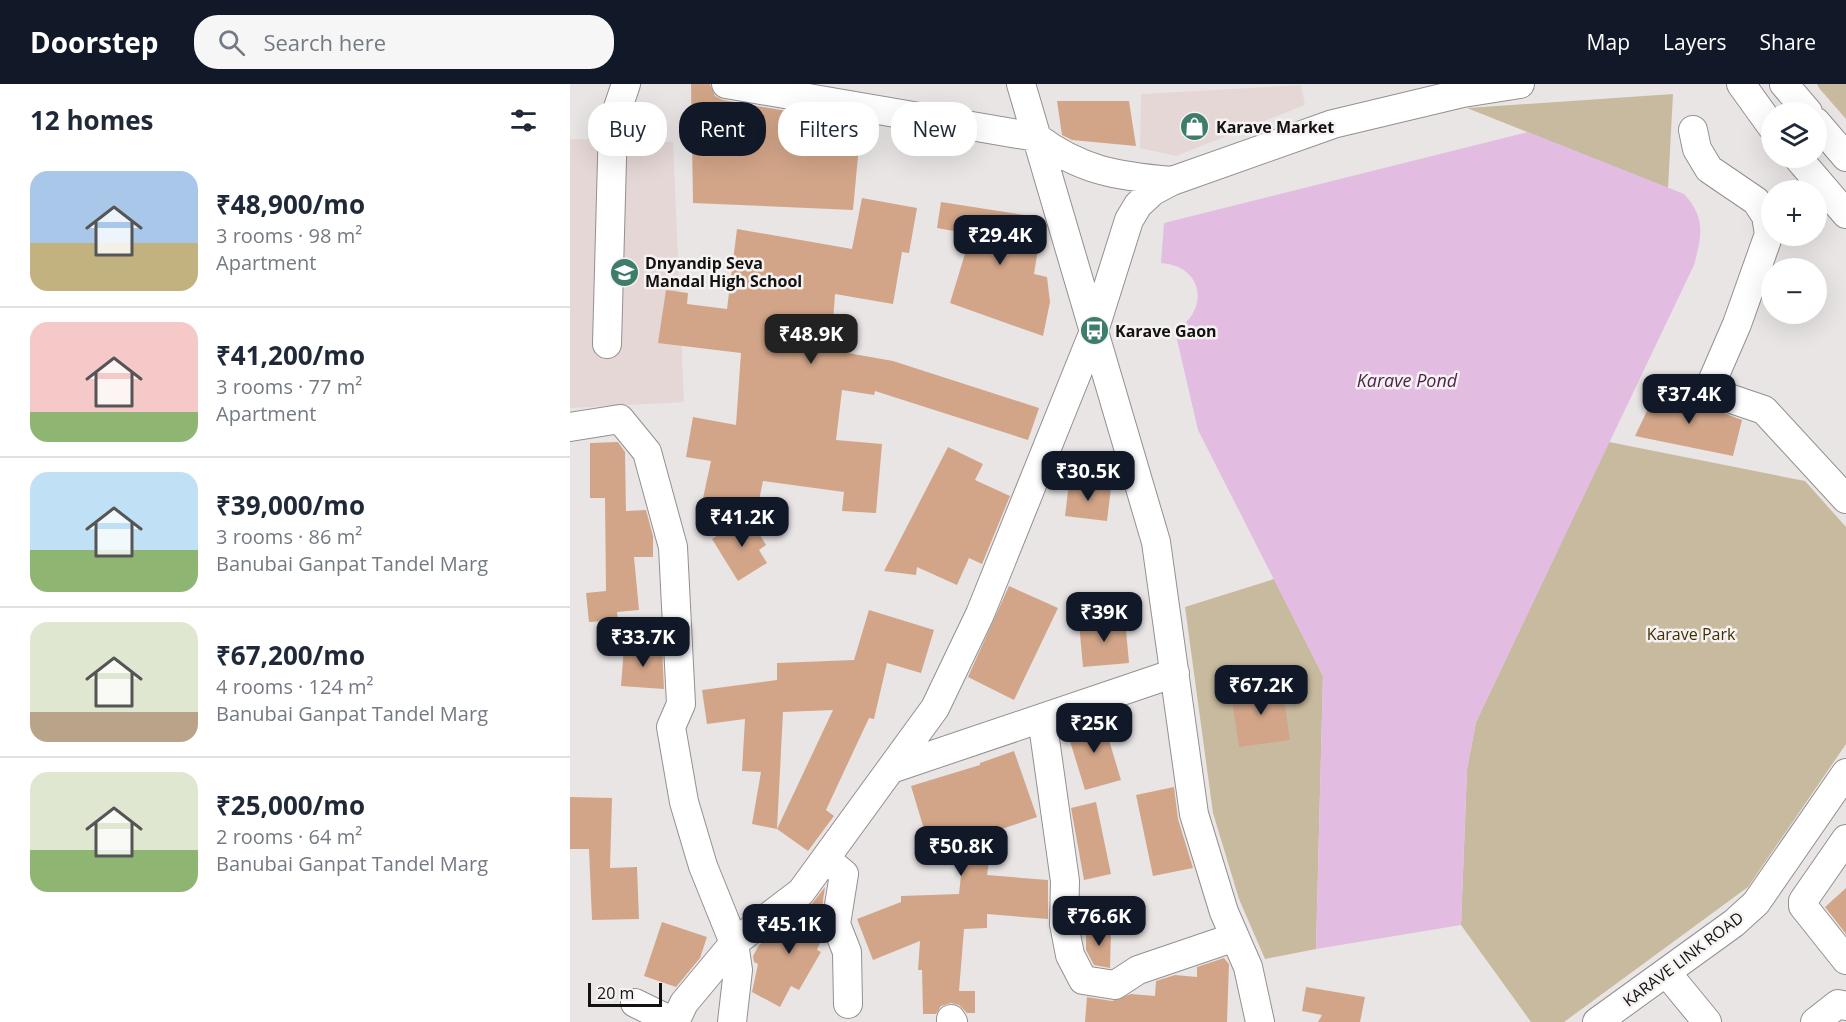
<!DOCTYPE html>
<meta charset="utf-8">
<style>
:root{--surface:#fff;--page:#f6f6f7;--text:#1f2937;--muted:#747a83;--line:#e0e1e3;--accent:#111827}
body{margin:0;font-family:"Open Sans",sans-serif;background:var(--page);color:var(--text);height:100vh;display:flex;flex-direction:column;font-size:22px;white-space:nowrap}
*{box-sizing:border-box;margin:0}
p{font-size:20px;color:var(--muted)}
.icon{flex:none;width:33px;height:33px;fill:none;stroke:currentColor;stroke-width:2;stroke-linecap:round;stroke-linejoin:round}
.map{position:relative;flex:1;overflow:hidden}
.side{display:flex;flex-direction:column;background:var(--surface);width:570px}
.side>*{flex:none}
.hud{position:absolute;left:18px;top:18px;width:570px;height:54px;display:flex;gap:12px}
.fabs{position:absolute;left:1191px;top:18px;display:grid;gap:12px}
.fabs a{display:grid;place-items:center;width:66px;height:66px;border-radius:50%;background:var(--surface);box-shadow:0 6px 24px #0002;font-size:30px}
.scale{position:absolute;left:18px;bottom:15px;width:74px;box-sizing:border-box;padding-left:6px;border:3px solid #131111;border-top:0;font-size:16px;line-height:21px;white-space:nowrap;color:#131111;-webkit-text-stroke:4px #f6f2f2;paint-order:stroke}
.price{position:absolute;translate:-50% -51px;padding:0 14px;border-radius:12px;background:var(--accent);color:#fff;font-size:20px;line-height:39px;filter:drop-shadow(0 2px 3px #0008)}
.price::after{content:'';position:absolute;left:50%;top:36px;width:18px;height:14px;margin-left:-9px;background:inherit;clip-path:polygon(0 0,100% 0,50% 100%)}
.price.current{background:#222;color:#fff}
ul{padding:0;list-style:none}
li{display:flex;align-items:center;gap:18px;height:150px;padding:0 30px}
li+li{border-top:2px solid var(--line)}
li span{display:grid;place-items:center;flex:none;width:168px;height:120px;border-radius:18px;color:#555}
li>.icon{margin-inline-start:auto}
span .icon{width:72px;height:72px;fill:#fffc;stroke-width:1}
li b{font-size:26px}
h2{display:flex;justify-content:space-between;align-items:center;height:72px;padding:0 30px;font-size:26px}
.tag{padding:0 21px;border-radius:24px;background:var(--surface);box-shadow:0 6px 24px #0002;font-size:21px;line-height:54px}
.tag.current{background:var(--accent);color:#fff}
header{display:flex;align-items:center;gap:36px;box-sizing:border-box;height:84px;padding:0 30px;background:var(--accent);color:#fff}
header strong{font-size:28px}
nav{display:flex;gap:33px;margin-inline-start:auto;font-size:21px}
.search{width:420px;height:54px;background:var(--page);display:flex;align-items:center;gap:15px;box-sizing:border-box;padding:0 21px;border-radius:24px;color:var(--muted);font-size:22px}
main{display:flex;flex:1;min-height:0}
.map>svg:first-child{display:block}
.built{fill:#e4d7d5}
.green{fill:#c8ba9e}
.water{fill:#e2bce1}
.building{fill:#d2a588;fill-rule:evenodd}
.lines{fill:none;stroke-linecap:round;stroke-linejoin:round}
.minor-casing{stroke:#93908f;stroke-width:30}
.minor{stroke:#fff;stroke-width:28}
.labels{text-anchor:middle;dominant-baseline:central;stroke-width:5;stroke-linejoin:round;paint-order:stroke}
.poi-label{font-size:16px;font-weight:bold;fill:#131111;stroke:#f6f2f2;text-anchor:start}
.park-label{font-size:16px;fill:#3e2e07;stroke:#f6f2f2}
.street-label{font-size:16px;fill:#131111;stroke:#f6f2f2}
.water-label{font-size:18px;font-style:italic;fill:#4d1f4d;stroke:#f6f2f2}
</style>
<header>
<strong>Doorstep</strong>
<div class="search"><svg class="icon" aria-label="search" viewBox="0 0 24 24"><circle cx="10" cy="10" r="6"/><path d="M15 15l6 6"/></svg>Search here</div>
<nav><a>Map</a><a>Layers</a><a>Share</a></nav>
</header>
<main>
<section class="side">
<h2>12 homes<svg class="icon" aria-label="filters" viewBox="0 0 24 24"><path d="M4 7h16M4 17h16"/><circle cx="9" cy="7" r="2"/><circle cx="15" cy="17" r="2"/></svg></h2>
<ul>
<li><span style="background:linear-gradient(#a9c7e8 60%,#c2b280 0)"><svg class="icon" aria-label="home" viewBox="0 0 24 24"><path d="M3 11l9-7 9 7M6 9v11h12V9"/></svg></span><div><b>₹48,900/mo</b><p>3 rooms · 98 m²</p><p>Apartment</p></div></li>
<li><span style="background:linear-gradient(#f6c9c9 75%,#8fb573 0)"><svg class="icon" aria-label="home" viewBox="0 0 24 24"><path d="M3 11l9-7 9 7M6 9v11h12V9"/></svg></span><div><b>₹41,200/mo</b><p>3 rooms · 77 m²</p><p>Apartment</p></div></li>
<li><span style="background:linear-gradient(#bfe0f5 65%,#8fb573 0)"><svg class="icon" aria-label="home" viewBox="0 0 24 24"><path d="M3 11l9-7 9 7M6 9v11h12V9"/></svg></span><div><b>₹39,000/mo</b><p>3 rooms · 86 m²</p><p>Banubai Ganpat Tandel Marg</p></div></li>
<li><span style="background:linear-gradient(#dfe7d0 75%,#b9a48a 0)"><svg class="icon" aria-label="home" viewBox="0 0 24 24"><path d="M3 11l9-7 9 7M6 9v11h12V9"/></svg></span><div><b>₹67,200/mo</b><p>4 rooms · 124 m²</p><p>Banubai Ganpat Tandel Marg</p></div></li>
<li><span style="background:linear-gradient(#dfe7d0 65%,#8fb573 0)"><svg class="icon" aria-label="home" viewBox="0 0 24 24"><path d="M3 11l9-7 9 7M6 9v11h12V9"/></svg></span><div><b>₹25,000/mo</b><p>2 rooms · 64 m²</p><p>Banubai Ganpat Tandel Marg</p></div></li>
</ul>
</section>
<div class="map">
<svg width="1276" height="938" viewBox="0 0 1276 938">
<rect width="100%" height="100%" fill="#e9e5e5"/>
<path class="built" d="M731,1L735,21L606,72L570,64L571,10Z
M0,55L103,58L114,318L0,324Z"/>
<path class="green" d="M1247,0H1276V35L1249,4Z
M1103,10L1098,104L897,24Z
M1039,358L1235,397L1276,443V660L1178,803L994,938H961L891,841L897,685L906,638Z
M704,495L753,592L746,865L695,875L669,815L643,729L615,523Z"/>
<path class="water" d="M958,48L1114,110C1136,134 1132,151 1124,181L906,638L897,685L891,841L746,865L753,592L628,346L605,247C640,226 634,182 591,179L594,139Z"/>
<path class="building" d="M121,0H140L145,12L153,16L291,40L283,126L123,119Z
M487,17H559L566,62L502,56L492,51Z
M292,114L347,124L339,169L332,168L323,220L265,210L261,266L323,277L469,324L458,356L305,307L304,311L272,306L266,356L312,360L306,429L272,427L274,408L193,397L186,431L132,419L141,377L116,373L123,333L166,341L171,269L88,259L96,206L118,209L117,220L157,225L167,145L282,165Z
M371,118L473,134L464,190L477,193L480,218L473,252L380,219L401,150L367,144Z
M1088,304L1172,336L1163,372L1065,352Z
M48,358L55,368L56,427L76,426L83,452V473H64L69,526L47,528L48,536L19,538L16,509L36,507L35,414H20V359Z
M378,363L413,380L405,396L440,412L412,480L399,474L387,501L347,483L346,491L314,487Z
M499,399L541,404L537,437L495,432Z
M178,432L196,461L189,466L197,479L168,497L142,455Z
M439,502L488,524L444,616L398,593Z
M299,526L364,546L351,589L317,579L304,635L299,634L256,726L264,732L238,767L207,745L182,740L191,688L172,687L175,635L137,640L132,606L207,596V579L284,576ZM263,626L207,745L213,628Z
M555,535L559,579L513,583L509,539Z
M54,563L92,565L94,605L51,602Z
M712,601L720,656L669,663L661,609Z
M532,633L551,696L515,706L496,644Z
M444,667L467,733L423,748L417,791L478,796V835L417,830V844L394,845L389,907H405V929H397L389,921L381,919L371,922L366,930H353L352,886H348L350,857L303,876L287,835L331,818V812L389,810L395,754L360,765L341,702L410,681V679Z
M604,703L608,735L623,784L583,792L566,711Z
M0,713L42,714L40,784L67,783L69,835L22,836L19,765H0Z
M526,718L541,790L514,796L501,724Z
M255,803L250,837L253,851L247,866L251,868L229,906L221,902L210,923L182,908L188,880L184,878L183,872L189,861L241,821Z
M1276,804V850L1255,823Z
M92,838L137,853L130,874L106,903L74,892Z
M516,845L541,846L540,884L524,881L516,866Z
M654,874L659,880L657,938H515L517,913L542,917L561,910L585,912L586,897L605,891L627,893V883Z
M736,903L795,913L790,938H748L752,931L732,927Z"/>
<g class="lines">
<defs>
<path id="minor" d="M156,0L466,53C511,87 547,92 602,97
M451,0L586,458L624,730L654,828L678,883L690,938
M1171,0L1202,43
M1214,0L1238,28
M1246,38L1276,73
M1123,46L1127,65L1139,85L1186,117L1196,132L1199,150L1167,240L1138,307L1194,326L1276,415
M1228,74L1276,130
M37,260L43,38L56,0
M0,343L50,335L77,368L103,463L111,620L101,643L114,718L133,782L164,859L168,886L162,938
M472,634L495,797L494,840L500,871L513,896L545,901L568,886L665,853
M321,685L605,589
M1276,755L1233,817V822L1276,876
M256,775L274,790L266,840L277,868L278,920
M1096,888L1137,938
M65,919L104,938
M381,935L383,938
M105,938L114,919L164,859L231,808L365,624L410,530L524,247L559,136L568,121L583,107L602,97L763,40L893,9L950,0
M1027,938L1164,839L1186,819L1276,689
M1245,938L1268,920L1276,922"/>
</defs>
<use href="#minor" class="minor-casing"/>
<use href="#minor" class="minor"/>
</g>
<defs>
<symbol id="shop-disc" viewBox="-11 -11 22 22"><circle r="9.5" fill="#3e7d6c" stroke="#f6f2f2"/><path d="M-5-2.5h2.3a2.7 3.5 0 0 1 5.4 0H5L5.5 6h-11ZM-1.5-2.5h3a1.5 2.3 0 0 0-3 0Z" fill="#fff"/></symbol>
<symbol id="school-disc" viewBox="-11 -11 22 22"><circle r="9.5" fill="#3e7d6c" stroke="#f6f2f2"/><path d="M0-5L7-2L0 1L-7-2ZM-4 1L0 2.5L4 1V4Q0 6-4 4Z" fill="#fff"/></symbol>
<symbol id="bus-disc" viewBox="-11 -11 22 22"><circle r="9.5" fill="#3e7d6c" stroke="#f6f2f2"/><path d="M-5-6H5V4H4V6H2V4H-2V6H-4V4H-5ZM-3.5-4V0h7V-4ZM-3.5 1.2v1.5H-2V1.2ZM2 1.2v1.5H3.5V1.2Z" fill="#fff"/></symbol>
</defs>
<g fill-rule="evenodd">
<use href="#shop-disc" x="608" y="26" width="33" height="33"/>
<use href="#school-disc" x="38" y="172" width="33" height="33"/>
<use href="#bus-disc" x="508" y="230" width="33" height="33"/>
</g>
<g class="labels">
<g class="poi-label">
<text x="646" y="43">Karave Market</text>
<text x="75" y="179">Dnyandip Seva<tspan x="75" dy="18">Mandal High School</tspan></text>
<text x="545" y="247">Karave Gaon</text>
</g>
<g class="park-label">
<text x="1121" y="550">Karave Park</text>
</g>
<g class="street-label">
<text transform="translate(1113 875) rotate(-37)">KARAVE LINK ROAD</text>
</g>
<g class="water-label">
<text x="837" y="296">Karave Pond</text>
</g>
</g>
</svg>
<div class="fabs">
<a><svg class="icon" aria-label="layers" viewBox="0 0 24 24"><path d="M12 4l9 5-9 5-9-5zM3 14l9 5 9-5"/></svg></a>
<a>+</a>
<a>−</a>
</div>
<div class="scale">20 m</div>
<b class="price" style="left:430px;top:182px">₹29.4K</b>
<b class="price current" style="left:241px;top:281px">₹48.9K</b>
<b class="price" style="left:1119px;top:341px">₹37.4K</b>
<b class="price" style="left:518px;top:418px">₹30.5K</b>
<b class="price" style="left:172px;top:464px">₹41.2K</b>
<b class="price" style="left:534px;top:559px">₹39K</b>
<b class="price" style="left:73px;top:584px">₹33.7K</b>
<b class="price" style="left:691px;top:632px">₹67.2K</b>
<b class="price" style="left:524px;top:670px">₹25K</b>
<b class="price" style="left:391px;top:793px">₹50.8K</b>
<b class="price" style="left:529px;top:863px">₹76.6K</b>
<b class="price" style="left:219px;top:871px">₹45.1K</b>
<div class="hud">
<a class="tag">Buy</a>
<a class="tag current">Rent</a>
<a class="tag">Filters</a>
<a class="tag">New</a>
</div>
</div>
</main>
